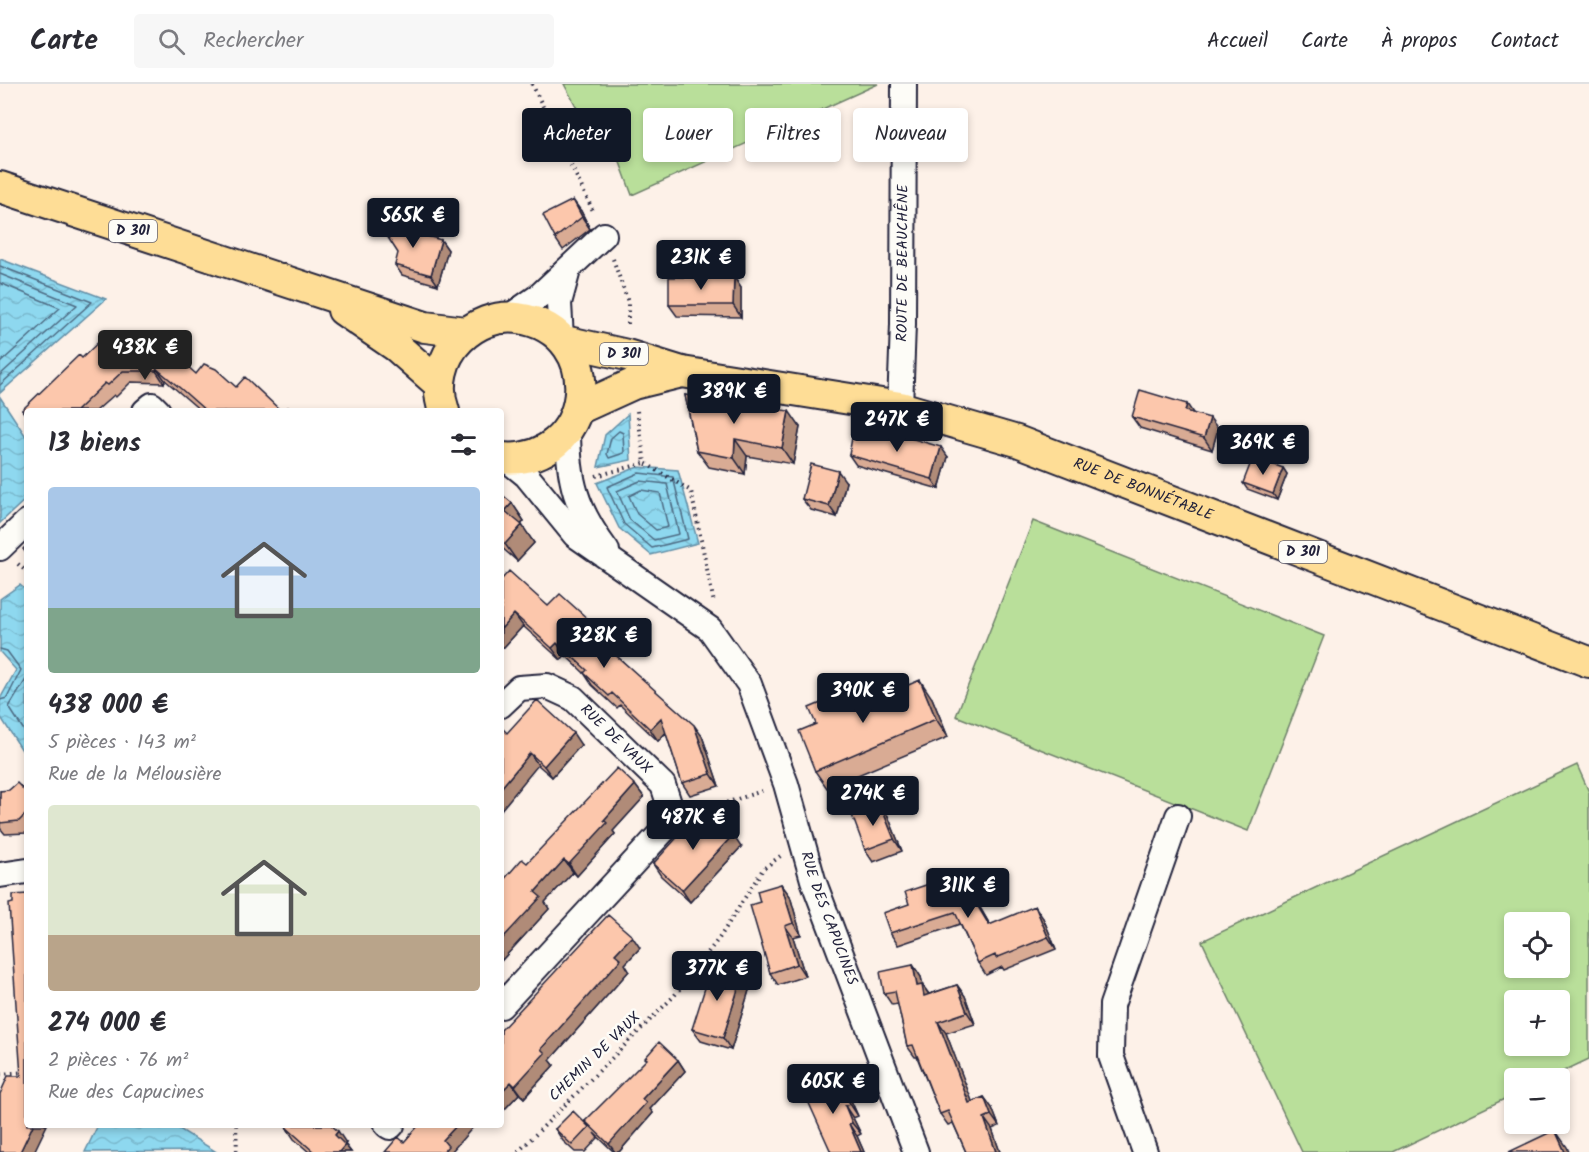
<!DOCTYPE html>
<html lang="fr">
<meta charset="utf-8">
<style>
:root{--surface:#fff;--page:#f7f7f7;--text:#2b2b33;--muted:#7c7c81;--line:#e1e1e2;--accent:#111827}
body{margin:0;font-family:Kalam,sans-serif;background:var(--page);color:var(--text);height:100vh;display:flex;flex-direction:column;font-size:22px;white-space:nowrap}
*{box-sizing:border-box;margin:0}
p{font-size:20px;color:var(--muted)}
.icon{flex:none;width:33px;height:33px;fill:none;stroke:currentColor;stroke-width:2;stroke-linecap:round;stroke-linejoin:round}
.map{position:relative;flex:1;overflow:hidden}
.side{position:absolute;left:24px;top:324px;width:480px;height:720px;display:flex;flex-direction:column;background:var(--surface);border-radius:6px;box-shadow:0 3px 9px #0003}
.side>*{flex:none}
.top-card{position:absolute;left:522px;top:24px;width:570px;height:54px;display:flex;gap:12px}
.controls{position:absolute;left:1504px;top:828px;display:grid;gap:12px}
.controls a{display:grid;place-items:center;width:66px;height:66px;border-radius:6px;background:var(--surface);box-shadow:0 3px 9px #0003;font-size:30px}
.price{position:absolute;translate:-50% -51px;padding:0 14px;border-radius:6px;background:var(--accent);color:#fff;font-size:20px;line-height:39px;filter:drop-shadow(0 2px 3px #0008)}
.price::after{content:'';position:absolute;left:50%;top:36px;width:18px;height:14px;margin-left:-9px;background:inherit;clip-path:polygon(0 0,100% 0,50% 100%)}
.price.active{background:#222;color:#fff}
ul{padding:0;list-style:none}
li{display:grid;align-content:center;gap:12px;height:318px;padding:0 24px}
li span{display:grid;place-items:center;height:186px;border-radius:6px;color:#555}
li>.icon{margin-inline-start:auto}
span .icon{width:108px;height:108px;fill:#fffc;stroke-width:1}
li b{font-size:26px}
h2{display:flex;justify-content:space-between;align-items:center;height:72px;padding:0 24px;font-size:26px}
.chip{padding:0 21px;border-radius:6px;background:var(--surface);box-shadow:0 3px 9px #0003;font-size:21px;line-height:54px}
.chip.active{background:var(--accent);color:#fff}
header{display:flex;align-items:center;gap:36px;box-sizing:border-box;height:84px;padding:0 30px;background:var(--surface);border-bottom:2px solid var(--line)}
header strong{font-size:28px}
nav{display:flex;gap:33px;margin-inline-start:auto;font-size:21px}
.search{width:420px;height:54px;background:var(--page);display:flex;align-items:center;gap:15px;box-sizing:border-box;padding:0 21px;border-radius:6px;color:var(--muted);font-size:22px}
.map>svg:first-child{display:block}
.grass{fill:#b9df9a;stroke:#6e806a;stroke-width:1.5;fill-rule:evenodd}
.water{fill:url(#water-waves);stroke:#638fa7;stroke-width:1.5}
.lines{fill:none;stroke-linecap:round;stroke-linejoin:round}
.shore{stroke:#4d6b83;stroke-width:1.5}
.minor-casing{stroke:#22223b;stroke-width:28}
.major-casing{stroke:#22223b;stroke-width:34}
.path{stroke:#22223b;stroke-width:4;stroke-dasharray:1.5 4.5;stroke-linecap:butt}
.minor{stroke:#fdfcf7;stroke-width:24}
.major{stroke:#fedd96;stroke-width:30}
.wall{fill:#d9ab94;stroke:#22223b;stroke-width:1.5}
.shaded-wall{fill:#b08b78;stroke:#22223b;stroke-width:1.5}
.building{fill:#fcc7ac;stroke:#22223b;stroke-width:1.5}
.labels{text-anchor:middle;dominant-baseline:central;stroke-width:5;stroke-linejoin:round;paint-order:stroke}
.shield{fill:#fdfcf7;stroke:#646373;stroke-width:1.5}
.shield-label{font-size:14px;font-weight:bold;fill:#22223b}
.street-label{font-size:15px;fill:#22223b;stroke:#fdfcf7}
</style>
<header>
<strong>Carte</strong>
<div class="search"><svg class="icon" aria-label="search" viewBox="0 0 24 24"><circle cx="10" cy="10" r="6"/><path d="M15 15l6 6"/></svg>Rechercher</div>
<nav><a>Accueil</a><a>Carte</a><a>À propos</a><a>Contact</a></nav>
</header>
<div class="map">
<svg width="1589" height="1068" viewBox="0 0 1589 1068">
<defs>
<pattern id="water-waves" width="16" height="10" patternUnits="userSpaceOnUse" patternTransform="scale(1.5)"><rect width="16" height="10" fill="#8ed8ef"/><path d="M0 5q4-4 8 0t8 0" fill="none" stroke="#7ab9ce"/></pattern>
</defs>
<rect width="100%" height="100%" fill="#fdf1e8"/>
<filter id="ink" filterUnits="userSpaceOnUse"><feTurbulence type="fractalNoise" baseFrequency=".0167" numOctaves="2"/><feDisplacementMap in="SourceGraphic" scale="12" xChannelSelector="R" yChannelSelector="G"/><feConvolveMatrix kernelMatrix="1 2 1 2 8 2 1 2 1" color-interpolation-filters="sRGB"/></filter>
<g filter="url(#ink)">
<path class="grass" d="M564,0H878L632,111L600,24L581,31Z
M1033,437L1324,552L1248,747L956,632Z
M1577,681L1589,708V975L1549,994H1515V1010L1393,1068H1302L1202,857ZM1560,838V884H1515V838ZM1515,916H1560V962H1515Z"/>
<path class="water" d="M0,175L106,215L0,309Z
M0,313L27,354V414L0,439Z
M628,330L631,376L598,383L605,351Z
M638,383L678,386L698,459L651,471L619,444L597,399Z
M20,501L27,507V674L0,632V615L16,586L0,568V515Z
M98,1041H173L215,1067L85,1068Z"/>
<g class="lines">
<path class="shore" d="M0,182L92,218L0,301
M0,190L77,221L0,291
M0,199L60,224L0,279
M619,347L623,349L624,369L609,374L607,370L611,354Z
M639,389L673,393L688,455L652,464L624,440L607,403Z
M640,397L667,400L679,450L654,456L630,436L617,407Z
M641,406L660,409L668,443L656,446L637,430L629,412Z
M0,565L7,567L21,586L7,614L0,616
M27,594L9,623L27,651"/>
<defs>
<g id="minor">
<path d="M509,233L539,212L604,151"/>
<path d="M561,254L559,219L568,186"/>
<path id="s1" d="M900,323L903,240L904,0"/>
<path d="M145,327L152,321L158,327"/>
<path d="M568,345C568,397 576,425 607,467"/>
<path id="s2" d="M505,374L526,391L575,451L710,545L749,600L786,700L813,796L916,1068"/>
<path d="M0,464L27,438"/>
<path id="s3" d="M501,621L519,604L547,602L573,614L663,701L674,735L501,922"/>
<path d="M0,791L27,787"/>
<path d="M387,1041L390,1043L392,1041"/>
<path d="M1145,1068L1111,972L1112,921L1178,732"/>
</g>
<g id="major">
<path d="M0,103L425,243L466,248"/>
<path d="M343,226L397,263L439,300"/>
<path id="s4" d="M564,257L627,271L682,288L900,323L1017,357L1589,578"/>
<path d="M578,325L633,300L682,288"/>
<path d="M444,327C435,302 441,274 460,255C475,240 496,231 518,234C612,248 594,383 501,374"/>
</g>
</defs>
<use href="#minor" class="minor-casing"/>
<use href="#major" class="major-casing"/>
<path class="path" d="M532,0L594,129
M613,175L628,218V243
M637,327L645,379L691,407L714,519
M596,392L645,379
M18,480L27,488
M698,728L765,706
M0,990L27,988
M236,1041L237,1068
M518,1068L674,912L720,853L763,785L783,770"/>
<use href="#minor" class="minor"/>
<use href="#major" class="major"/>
</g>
<path class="wall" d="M581,127L590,145L563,166L555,154Z
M441,156L448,166L438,201L402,191L395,181Z
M734,193L741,204V233L677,232L669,221Z
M127,265L160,266L163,271L196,290L236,303L281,327H201L165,296L164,299L131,298L116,313L114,311L96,327H27V333L22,326L82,274Z
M685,311L800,343L793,380L747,372L745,390L709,383L697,367Z
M1132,333L1218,345L1212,366L1140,344Z
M849,371L948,373L939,405L856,381Z
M1283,384L1287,390L1277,416L1247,405L1243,399Z
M846,398L837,433L811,426L802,415Z
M501,410L512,419L524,437L521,441L534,459L517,477L501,463Z
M501,496L548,522L599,545L607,556L604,560L702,652L719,702L690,711L682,699L666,649L658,657L620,621L617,624L592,601L584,589L565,571L561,576L523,542L503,564L501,562Z
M932,614L948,653L827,704L815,687L855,623Z
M507,649L581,661L552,693L538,681Z
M635,701L644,713L613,747L615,750L577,792L573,788L545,818L549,825L501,877L527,779Z
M0,707L27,709V749L5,750L0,744Z
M888,732L902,767L873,778L865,766Z
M741,763L690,818L661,792L653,780Z
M781,800L790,812L801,851L793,853L805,892L778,901L770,889L760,818Z
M948,801L971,808L990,841L1043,834L1056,865L1004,886L1002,883L986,891L978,879L960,840L898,861L890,849L909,820Z
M640,864L625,880L629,887L550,976L554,981L524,1014L519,1010L501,1029V946Z
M913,881L921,893L923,902L929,910L957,901L965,912L975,940L946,949L972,1018L984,1013L992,1024L999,1042L992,1045L1000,1068H966L953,1039L948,1041L940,1030L917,973H915L907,962L898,920L892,921L884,909Z
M750,903L731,966L701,957L692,945Z
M678,976L685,987L650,1025L653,1029L619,1068H614L594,1049L598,1054L585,1068H575L563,1057L555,1045L589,1042L585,1037Z
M837,991L845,1003L858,1032L853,1034L861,1050L857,1052L864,1068H831Z
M286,1043L346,1059L345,1060L351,1068H309L294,1055Z"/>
<path class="shaded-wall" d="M573,116L581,127L590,145L582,133Z
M441,156L448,166L438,201L431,191Z
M734,193L741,204V233L733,221Z
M157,285L165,296L164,299L156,287Z
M1187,320L1195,332L1185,327Z
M789,327L800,343L793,380L782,364Z
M1210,334L1218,345L1212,366L1204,354Z
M735,355L747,372L745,390L734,374Z
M941,363L948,373L939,405L932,395Z
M1283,384L1287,390L1277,416L1273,410Z
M838,387L846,398L837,433L829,422Z
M512,419L524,437L518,444L505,427Z
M522,441L534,459L517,477L505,460Z
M514,530L523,542L503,564L501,561V545Z
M599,545L607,556L601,563L593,551Z
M557,559L565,571L561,576L552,564Z
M920,596L932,614L948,653L936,635Z
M845,609L858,626L852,625Z
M661,634L669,645L658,657L650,645Z
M694,641L702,652L719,702L711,690Z
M573,649L581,661L552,693L544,682Z
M530,669L538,681L501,726V704Z
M635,701L644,713L613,747L615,750L577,792L569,780L604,736Z
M880,720L888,732L902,767L894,755Z
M733,751L741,763L690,818L682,806Z
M564,776L573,788L545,818L549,825L501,877V856L535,808Z
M962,796L971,808L997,853L989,841Z
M781,800L790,812L801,851L793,839Z
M1035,822L1043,834L1056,865L1048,853Z
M785,842L793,853L805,892L797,880Z
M632,852L640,864L625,880L629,887L550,976L554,981L524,1014L515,1002L541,965L615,870Z
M913,881L921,893L923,902L930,912L932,923L917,902Z
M742,892L750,903L731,966L723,954Z
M957,901L965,912L975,940L967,928Z
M938,938L946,949L977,1030L969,1019Z
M678,976L685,987L650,1025L653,1029L619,1068H615L609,1060L642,1015Z
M837,991L845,1003L858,1032L850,1020Z
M511,998L519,1010L501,1029V1008Z
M984,1013L992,1024L999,1042L991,1031Z
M845,1022L853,1034L861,1050L852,1039Z
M984,1034L992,1045L1000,1068H996Z
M849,1040L857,1052L864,1068H861Z
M33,1041H47L34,1068H20Z
M457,1041H475L452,1067L453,1068H443V1056Z
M1555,1046L1567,1063L1569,1068H1565Z
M338,1047L346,1059L343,1063L335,1051Z
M345,1061L351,1068H339Z"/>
<path class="building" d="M573,116L582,133L555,154L543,131Z
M378,138L441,156L431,191L395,181L398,169Z
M669,193H734L733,221H669Z
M110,247L127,265L160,266L159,271H175L196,290L204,280L216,285L236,303L245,293L281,327H206L180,304L157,285L156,287H123L108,301L105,299L76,327H27V331L22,326L79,271L82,274Z
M1140,306L1187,320L1185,327L1210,334L1204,354L1132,333Z
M685,311L789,327L782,364L735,355L734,374L697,367Z
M288,323L293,327H285Z
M853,348L898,356L900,351L941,363L932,395L849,371Z
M1253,373L1283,384L1273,410L1243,399Z
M811,380L838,387L829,422L802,415Z
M501,410L512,419L505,427L522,441L505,460L501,456Z
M27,461V470L23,465Z
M509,487L548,522L560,510L599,545L593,551L694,641L711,690L682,699L661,634L650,645L612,609L609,612L584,589L587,586L557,559L552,564L514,530L501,545V496Z
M920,596L936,635L815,687L799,647L816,640L809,624L845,609L852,625Z
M537,616L573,649L544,682L530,669L501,704V643L507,649Z
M617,684L635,701L604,736L607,739L569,780L564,776L535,808L541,813L501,856V799L522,775L527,779Z
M17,699L27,709V729L19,737L0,739V707L9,706Z
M880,720L894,755L865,766L852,731Z
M709,730L733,751L682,806L653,780L693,736L699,741Z
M944,795L946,802L962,796L989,841L1035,822L1048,853L996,874L995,871L978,879L955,828L890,849L883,829L909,820L905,808Z
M781,800L793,839L785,842L797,880L770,889L750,821L760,818L757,807Z
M27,810V1041H33L20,1068H0V1010L8,992H21L9,820L13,819V811Z
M608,831L632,852L615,870L621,875L541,965L545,969L515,1002L511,998L501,1008V946Z
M913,881L917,902L922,901L924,912L957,901L967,928L938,938L969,1019L984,1013L991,1031L984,1034L996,1068H966L948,1027L940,1030L913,961L907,962L895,907L884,909L880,888Z
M712,882L742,892L723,954L692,945Z
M659,958L678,976L642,1015L646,1019L609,1060L585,1037L647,975L645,974Z
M837,991L850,1020L845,1022L852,1039L849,1040L861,1068H831L803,1006Z
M573,1027L589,1043L572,1061L555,1045Z
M288,1041H331L338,1047L335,1051L345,1061L339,1068H314L286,1043Z
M419,1041H457L443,1056L448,1062L443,1068H385L398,1053L404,1058Z
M1555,1046L1565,1068H1509Z"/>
</g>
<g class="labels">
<g class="shield">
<rect x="109" y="136" width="48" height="22" rx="4.5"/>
<rect x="600" y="259" width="48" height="22" rx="4.5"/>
<rect x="1279" y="457" width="48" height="22" rx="4.5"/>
</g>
<g class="shield-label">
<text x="133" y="147">D 301</text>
<text x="624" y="270">D 301</text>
<text x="1303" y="468">D 301</text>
</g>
<g class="street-label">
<text stroke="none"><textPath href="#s1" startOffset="144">ROUTE DE BEAUCHÊNE</textPath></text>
<text stroke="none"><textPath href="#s4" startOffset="600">RUE DE BONNÉTABLE</textPath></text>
<text stroke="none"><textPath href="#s3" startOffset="141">RUE DE VAUX</textPath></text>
<text stroke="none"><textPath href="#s2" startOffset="584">RUE DES CAPUCINES</textPath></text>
<text transform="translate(595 973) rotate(-44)">CHEMIN DE VAUX</text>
</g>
</g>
</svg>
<div class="controls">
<a><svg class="icon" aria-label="locate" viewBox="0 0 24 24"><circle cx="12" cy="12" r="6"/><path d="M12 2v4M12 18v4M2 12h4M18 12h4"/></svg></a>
<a>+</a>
<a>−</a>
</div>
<b class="price" style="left:413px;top:165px">565K €</b>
<b class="price" style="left:701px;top:207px">231K €</b>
<b class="price active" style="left:145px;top:297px">438K €</b>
<b class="price" style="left:734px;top:341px">389K €</b>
<b class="price" style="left:897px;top:369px">247K €</b>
<b class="price" style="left:1263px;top:392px">369K €</b>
<b class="price" style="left:604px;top:585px">328K €</b>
<b class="price" style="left:863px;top:640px">390K €</b>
<b class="price" style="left:873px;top:743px">274K €</b>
<b class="price" style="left:693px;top:767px">487K €</b>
<b class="price" style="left:968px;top:835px">311K €</b>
<b class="price" style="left:717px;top:918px">377K €</b>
<b class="price" style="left:833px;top:1031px">605K €</b>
<div class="top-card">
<a class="chip active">Acheter</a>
<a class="chip">Louer</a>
<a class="chip">Filtres</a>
<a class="chip">Nouveau</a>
</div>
<section class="side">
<h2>13 biens<svg class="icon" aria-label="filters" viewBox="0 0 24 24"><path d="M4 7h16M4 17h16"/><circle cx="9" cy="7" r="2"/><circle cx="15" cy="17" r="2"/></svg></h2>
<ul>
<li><span style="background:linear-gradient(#a9c7e8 65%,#7fa58c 0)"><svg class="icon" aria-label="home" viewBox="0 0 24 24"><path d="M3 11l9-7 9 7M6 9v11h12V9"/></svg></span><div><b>438 000 €</b><p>5 pièces · 143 m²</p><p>Rue de la Mélousière</p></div></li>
<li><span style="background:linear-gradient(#dfe7d0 70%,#b9a48a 0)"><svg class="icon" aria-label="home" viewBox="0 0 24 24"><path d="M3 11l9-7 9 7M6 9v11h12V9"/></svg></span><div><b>274 000 €</b><p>2 pièces · 76 m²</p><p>Rue des Capucines</p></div></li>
</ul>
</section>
</div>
